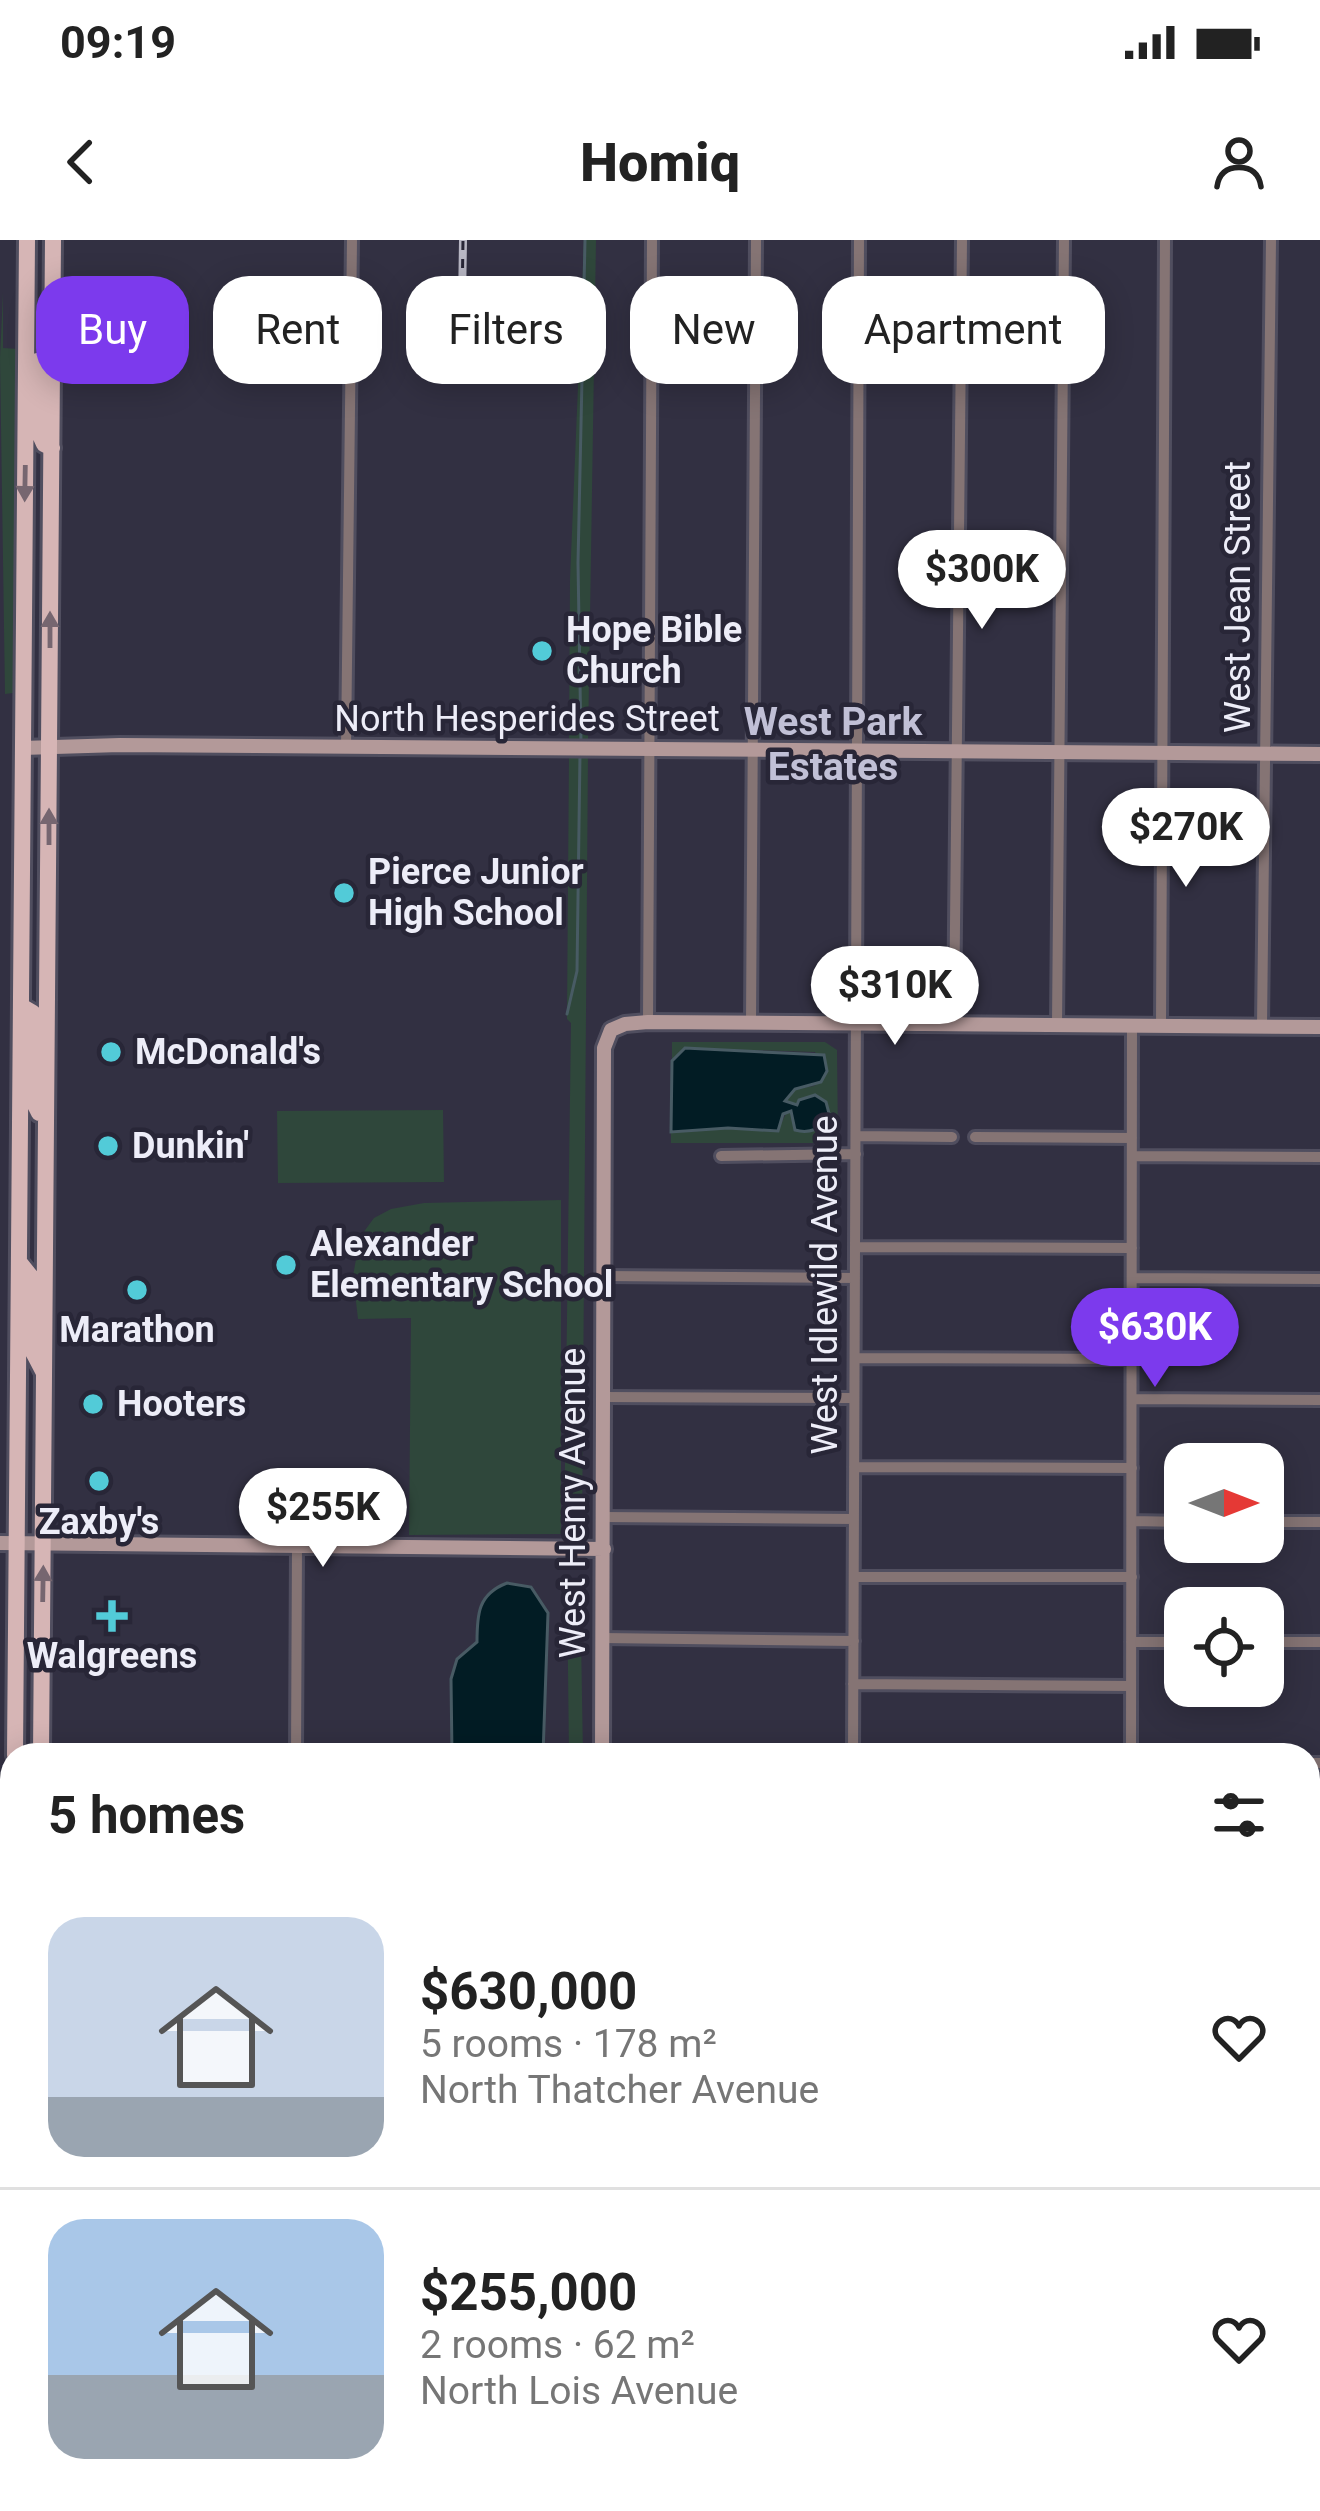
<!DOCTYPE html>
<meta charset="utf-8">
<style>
:root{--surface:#fff;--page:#f6f6f6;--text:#222;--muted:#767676;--line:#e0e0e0;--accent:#7c3aed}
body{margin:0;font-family:Roboto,sans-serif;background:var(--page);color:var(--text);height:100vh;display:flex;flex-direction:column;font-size:45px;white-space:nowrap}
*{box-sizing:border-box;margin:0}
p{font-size:39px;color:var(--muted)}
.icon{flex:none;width:66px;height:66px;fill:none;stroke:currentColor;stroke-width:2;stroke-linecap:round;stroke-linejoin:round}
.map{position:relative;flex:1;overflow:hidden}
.side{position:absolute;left:0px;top:1503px;width:1320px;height:768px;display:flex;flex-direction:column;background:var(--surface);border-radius:36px 36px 0 0;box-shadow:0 6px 30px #0003}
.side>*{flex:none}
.banner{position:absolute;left:36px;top:36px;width:1248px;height:108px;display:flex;gap:24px}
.needle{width:78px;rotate:90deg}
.buttons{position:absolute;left:1164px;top:1203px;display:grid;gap:24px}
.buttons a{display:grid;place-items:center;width:120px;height:120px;border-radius:24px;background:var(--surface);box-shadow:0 6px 30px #0003;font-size:60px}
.price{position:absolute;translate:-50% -102px;padding:0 27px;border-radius:42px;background:#fff;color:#222;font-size:39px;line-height:78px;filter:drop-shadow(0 3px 6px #0008)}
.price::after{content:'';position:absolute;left:50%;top:72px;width:36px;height:27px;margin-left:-18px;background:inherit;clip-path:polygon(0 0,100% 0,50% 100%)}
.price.active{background:var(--accent);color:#fff}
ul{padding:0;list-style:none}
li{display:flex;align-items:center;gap:36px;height:300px;padding:0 48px}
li+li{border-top:3px solid var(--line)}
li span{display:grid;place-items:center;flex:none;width:336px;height:240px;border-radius:36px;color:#555}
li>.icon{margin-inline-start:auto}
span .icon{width:144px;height:144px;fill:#fffc;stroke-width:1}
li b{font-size:51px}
h2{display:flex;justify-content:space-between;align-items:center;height:144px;padding:0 48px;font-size:51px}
.tag{padding:0 42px;border-radius:36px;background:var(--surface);box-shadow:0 6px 30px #0003;font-size:42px;line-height:108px}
.tag.active{background:var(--accent);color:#fff}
.status{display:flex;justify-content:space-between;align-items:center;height:84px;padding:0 60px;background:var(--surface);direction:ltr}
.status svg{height:33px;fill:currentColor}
header{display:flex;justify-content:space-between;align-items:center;height:156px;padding:0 48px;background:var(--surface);font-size:54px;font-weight:800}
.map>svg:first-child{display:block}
.green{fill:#2f473b}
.water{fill:#021c24;stroke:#485b64;stroke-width:3}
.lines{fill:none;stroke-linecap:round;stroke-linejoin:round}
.stream{stroke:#485b64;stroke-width:3}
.street-casing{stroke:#504e5f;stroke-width:16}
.secondary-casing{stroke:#504e5f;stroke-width:20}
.primary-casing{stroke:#504e5f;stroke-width:22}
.street{stroke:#857474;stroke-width:10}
.secondary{stroke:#b39999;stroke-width:14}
.primary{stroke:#d6b5b5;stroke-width:16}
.rail-casing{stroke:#b8b7c4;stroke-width:8}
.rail{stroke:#282637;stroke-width:3;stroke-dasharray:9;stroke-linecap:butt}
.oneway{fill:#766670}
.poi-dot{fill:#52cbd8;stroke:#282637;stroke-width:4.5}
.labels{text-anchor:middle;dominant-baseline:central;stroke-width:9;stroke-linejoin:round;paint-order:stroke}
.street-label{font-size:36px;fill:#ededf8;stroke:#282637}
.poi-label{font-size:36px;font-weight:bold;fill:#ededf8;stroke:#282637;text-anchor:start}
.neighbourhood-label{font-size:39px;font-weight:bold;fill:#c1c0d6;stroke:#282637}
</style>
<div class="status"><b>09:19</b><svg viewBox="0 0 49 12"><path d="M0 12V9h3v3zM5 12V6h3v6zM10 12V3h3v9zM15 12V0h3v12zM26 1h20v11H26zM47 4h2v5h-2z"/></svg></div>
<header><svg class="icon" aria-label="back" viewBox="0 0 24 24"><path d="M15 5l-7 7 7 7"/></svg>Homiq<svg class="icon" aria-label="person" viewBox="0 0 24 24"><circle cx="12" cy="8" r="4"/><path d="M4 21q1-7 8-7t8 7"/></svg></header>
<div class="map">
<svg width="1320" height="2271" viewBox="0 0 1320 2271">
<rect width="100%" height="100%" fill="#323042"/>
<path class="green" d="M584,0H596L588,504H569L570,340Z
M3,52V108L19,109L13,453L5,454L0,118Z
M569,513H588L582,1294L564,1297L571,783L567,779Z
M672,802H825L837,810L838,903H671V892L728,888L778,891L787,871L814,890L830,876L826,862L798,865L784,862L795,849L814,846L825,837L815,812L685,808L672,821Z
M443,870L444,942L278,943L277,871Z
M561,960V1294L409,1295L411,1078L358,1079L353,1036L360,997L374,978L391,969L424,963Z
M580,1339L583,1515H569L567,1345Z
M1308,2167H1320V2250H1308Z"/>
<path class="water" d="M685,808L824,815L827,831L821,842L795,849L785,861L797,865L799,860L815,855L826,862L830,877C822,889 809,894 795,890L791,871L783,874L778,891L728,888L671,892L672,821Z
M507,1343L531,1347L548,1373L543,1515H452L451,1439L457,1419L477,1402C477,1374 478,1354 507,1343Z"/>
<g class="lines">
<path class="stream" d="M581,503L578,323L585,0
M567,774L577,731L580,513"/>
<defs>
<path id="street" d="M346,508L352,0
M648,782L652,0
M751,783L756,0
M954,784L962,0
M1057,785L1064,0
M1161,786L1165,0
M1262,786L1271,0
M856,896L952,897
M975,897L1132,898
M721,916L856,914
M1132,916L1320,917
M855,1007L1132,1008
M604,1036L855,1038
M1132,1038L1320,1039
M855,1118L1132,1119
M603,1157L854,1158
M1132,1159L1320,1160
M854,1227L1132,1228
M603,1277L854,1279
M1132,1281L1185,1282
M1263,1282H1320
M854,1337H1132
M602,1398L854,1401
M1131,1402H1185
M1263,1402H1320
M853,1444L1131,1446
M296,1515L297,1305
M853,1515L859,0
M1131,1515L1132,785
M1308,1523H1320
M1308,1643H1320
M1308,1763H1320
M1308,1881H1320"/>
<path id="secondary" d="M22,508L120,505L1320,514
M0,1303L604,1309
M602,1515L604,808L611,790L625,784L648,782L1320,787
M1308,2139H1320
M886,2271V2259"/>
<path id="primary" d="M37,121L39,193L44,204L52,208
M21,766L33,773L35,780V865L39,873
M20,1023L32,1038L33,1112L44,1133
M15,1515L27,0
M41,1515L53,0
M151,2259L163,2271
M198,2259L209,2271
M1,2271L3,1978L12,1743
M31,2271V2259
M64,2271L78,2259"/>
</defs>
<use href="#street" class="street-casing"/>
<use href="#secondary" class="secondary-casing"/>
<use href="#primary" class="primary-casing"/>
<use href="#street" class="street"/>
<use href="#secondary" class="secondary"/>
<use href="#primary" class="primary"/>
<defs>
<path id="rail" d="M462,64L463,0"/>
</defs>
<use href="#rail" class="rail-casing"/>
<use href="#rail" class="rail"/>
</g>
<defs><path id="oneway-solid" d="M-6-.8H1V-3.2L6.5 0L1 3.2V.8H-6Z" transform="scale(3)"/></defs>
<g class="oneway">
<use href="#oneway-solid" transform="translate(25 243) rotate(91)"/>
<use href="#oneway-solid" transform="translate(50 390) rotate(-90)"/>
<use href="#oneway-solid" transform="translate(49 587) rotate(-90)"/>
<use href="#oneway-solid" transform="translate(43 1344) rotate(-89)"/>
</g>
<g class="poi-dot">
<circle cx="542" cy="411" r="12"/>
<circle cx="344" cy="653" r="12"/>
<circle cx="111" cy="812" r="12"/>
<circle cx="108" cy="906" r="12"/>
<circle cx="286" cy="1025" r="12"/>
<circle cx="137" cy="1050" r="12"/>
<circle cx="93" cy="1164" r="12"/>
<circle cx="99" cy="1241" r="12"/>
<path d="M106 1358h12v12h12v12h-12v12h-12v-12h-12v-12h12z"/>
</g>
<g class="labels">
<g class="street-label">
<text transform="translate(1238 357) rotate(-90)">West Jean Street</text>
<text x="527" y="479">North Hesperides Street</text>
<text transform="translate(825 1045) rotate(-90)">West Idlewild Avenue</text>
<text transform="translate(573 1263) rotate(-90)">West Henry Avenue</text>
</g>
<g class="poi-label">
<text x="566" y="390">Hope Bible<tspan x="566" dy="41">Church</tspan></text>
<text x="368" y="632">Pierce Junior<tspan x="368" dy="41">High School</tspan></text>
<text x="135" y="812">McDonald's</text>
<text x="132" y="906">Dunkin'</text>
<text x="310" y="1004">Alexander<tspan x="310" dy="41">Elementary School</tspan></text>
<text x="137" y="1090" text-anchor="middle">Marathon</text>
<text x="117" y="1164">Hooters</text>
<text x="99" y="1282" text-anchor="middle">Zaxby's</text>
<text x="112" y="1416" text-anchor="middle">Walgreens</text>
</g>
<g class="neighbourhood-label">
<text x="833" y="482">West Park<tspan x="833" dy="45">Estates</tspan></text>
</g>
</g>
</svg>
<div class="buttons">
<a><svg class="needle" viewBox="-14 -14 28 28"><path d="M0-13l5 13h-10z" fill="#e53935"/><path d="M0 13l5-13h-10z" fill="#767676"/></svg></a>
<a><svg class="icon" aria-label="locate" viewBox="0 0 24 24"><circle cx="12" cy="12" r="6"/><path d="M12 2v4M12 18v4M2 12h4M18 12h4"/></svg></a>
</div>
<b class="price" style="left:982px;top:392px">$300K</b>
<b class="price" style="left:1186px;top:650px">$270K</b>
<b class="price" style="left:895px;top:808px">$310K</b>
<b class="price active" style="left:1155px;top:1150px">$630K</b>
<b class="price" style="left:323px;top:1330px">$255K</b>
<div class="banner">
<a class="tag active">Buy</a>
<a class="tag">Rent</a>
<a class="tag">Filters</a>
<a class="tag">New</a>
<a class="tag">Apartment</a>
</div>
<section class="side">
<h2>5 homes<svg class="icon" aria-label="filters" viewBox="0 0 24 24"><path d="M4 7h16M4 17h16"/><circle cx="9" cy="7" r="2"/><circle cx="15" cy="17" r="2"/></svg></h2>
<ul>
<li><span style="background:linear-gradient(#c9d6e8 75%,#9aa5b1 0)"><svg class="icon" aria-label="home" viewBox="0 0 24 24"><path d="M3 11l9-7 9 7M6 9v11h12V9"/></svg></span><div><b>$630,000</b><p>5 rooms · 178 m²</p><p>North Thatcher Avenue</p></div><svg class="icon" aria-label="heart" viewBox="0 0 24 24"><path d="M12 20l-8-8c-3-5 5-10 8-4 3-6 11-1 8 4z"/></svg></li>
<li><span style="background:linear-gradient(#a9c7e8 65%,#9aa5b1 0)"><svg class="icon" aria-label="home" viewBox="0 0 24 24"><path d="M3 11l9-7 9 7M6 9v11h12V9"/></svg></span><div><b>$255,000</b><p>2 rooms · 62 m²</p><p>North Lois Avenue</p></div><svg class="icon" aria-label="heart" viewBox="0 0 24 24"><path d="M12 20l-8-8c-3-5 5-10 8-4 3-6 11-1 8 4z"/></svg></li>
</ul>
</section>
</div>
